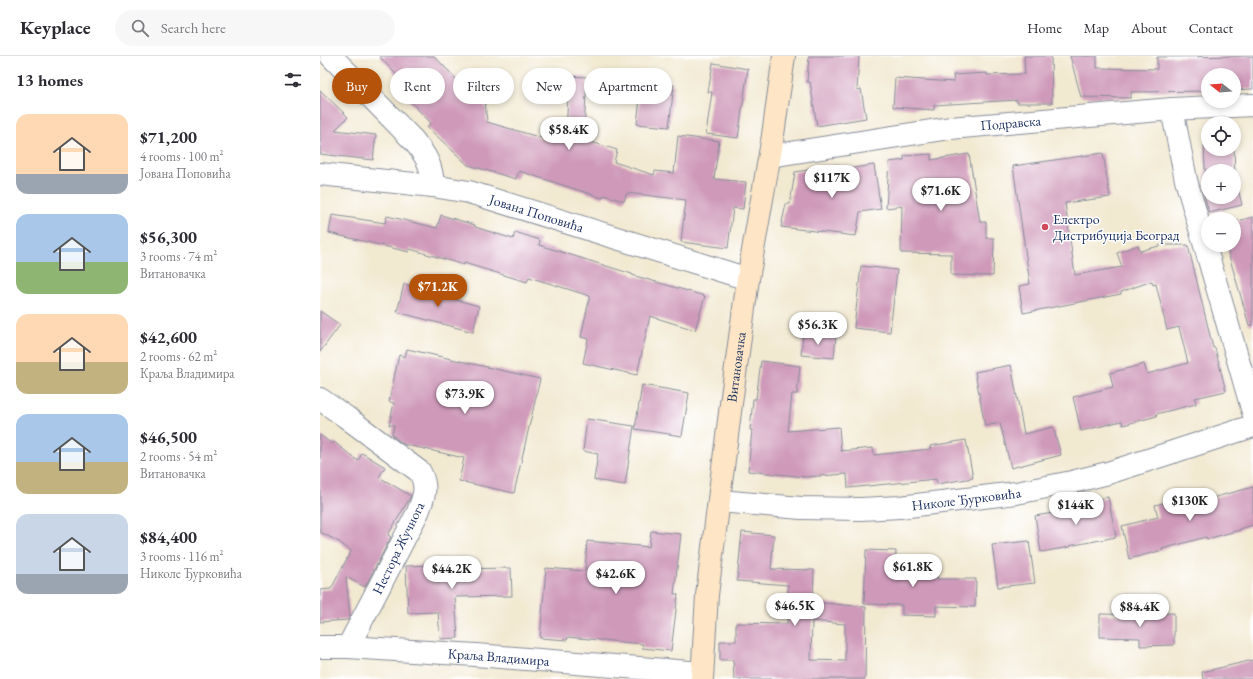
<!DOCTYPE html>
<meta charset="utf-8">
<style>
:root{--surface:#fff;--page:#f7f7f7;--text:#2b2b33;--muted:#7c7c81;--line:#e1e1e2;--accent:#b45309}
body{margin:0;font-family:"EB Garamond",serif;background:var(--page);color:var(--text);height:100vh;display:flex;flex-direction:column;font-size:15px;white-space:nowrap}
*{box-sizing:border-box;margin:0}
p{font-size:13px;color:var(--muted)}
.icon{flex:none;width:22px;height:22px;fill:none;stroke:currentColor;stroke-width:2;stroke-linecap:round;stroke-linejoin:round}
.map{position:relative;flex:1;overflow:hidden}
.panel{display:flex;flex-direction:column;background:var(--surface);width:320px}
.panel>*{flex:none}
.banner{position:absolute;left:12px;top:12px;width:380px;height:36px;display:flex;gap:8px}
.needle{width:26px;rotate:287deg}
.controls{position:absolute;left:881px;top:12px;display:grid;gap:8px}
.controls a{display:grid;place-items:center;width:40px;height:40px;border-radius:50%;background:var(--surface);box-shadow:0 2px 6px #0003;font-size:20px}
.price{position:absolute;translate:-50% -34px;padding:0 9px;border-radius:14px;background:#fff;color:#222;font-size:13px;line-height:26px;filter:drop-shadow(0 1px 2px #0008)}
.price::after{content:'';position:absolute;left:50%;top:24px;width:12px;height:9px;margin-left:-6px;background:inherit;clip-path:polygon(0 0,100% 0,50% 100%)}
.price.selected{background:var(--accent);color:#fff}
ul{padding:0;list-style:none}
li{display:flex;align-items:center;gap:12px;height:100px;padding:0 16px}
li span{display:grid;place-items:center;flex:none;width:112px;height:80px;border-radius:12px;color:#555}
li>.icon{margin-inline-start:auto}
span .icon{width:48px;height:48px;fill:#fffc;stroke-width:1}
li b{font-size:17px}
h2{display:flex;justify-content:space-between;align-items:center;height:48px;padding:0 16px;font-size:17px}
.chip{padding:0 14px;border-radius:18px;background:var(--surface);box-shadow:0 2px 6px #0003;font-size:14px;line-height:36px}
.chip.selected{background:var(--accent);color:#fff}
header{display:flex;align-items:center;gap:24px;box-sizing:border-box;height:56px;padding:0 20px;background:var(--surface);border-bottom:1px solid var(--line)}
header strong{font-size:19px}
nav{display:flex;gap:22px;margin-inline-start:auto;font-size:14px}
.search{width:280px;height:36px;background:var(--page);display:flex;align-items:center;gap:10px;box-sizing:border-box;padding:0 14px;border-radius:22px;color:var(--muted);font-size:15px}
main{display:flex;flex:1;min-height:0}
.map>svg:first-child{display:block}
.building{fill:#cf9aba;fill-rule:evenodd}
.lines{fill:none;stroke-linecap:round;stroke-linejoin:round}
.street-casing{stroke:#868c98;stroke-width:24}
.secondary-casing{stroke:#868c98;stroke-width:24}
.street{stroke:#fff;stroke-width:22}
.secondary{stroke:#fde5c5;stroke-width:22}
.poi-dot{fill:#d1495b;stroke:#fff;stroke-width:1.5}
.labels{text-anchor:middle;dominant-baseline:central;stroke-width:3;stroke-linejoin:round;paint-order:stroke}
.street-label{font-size:14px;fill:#1b2f5e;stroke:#fff}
.poi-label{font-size:14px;fill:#1b2f5e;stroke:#fff;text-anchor:start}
</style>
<header>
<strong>Keyplace</strong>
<div class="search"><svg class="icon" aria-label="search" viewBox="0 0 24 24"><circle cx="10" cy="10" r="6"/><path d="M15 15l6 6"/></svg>Search here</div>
<nav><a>Home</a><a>Map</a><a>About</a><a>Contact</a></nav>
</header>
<main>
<section class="panel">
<h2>13 homes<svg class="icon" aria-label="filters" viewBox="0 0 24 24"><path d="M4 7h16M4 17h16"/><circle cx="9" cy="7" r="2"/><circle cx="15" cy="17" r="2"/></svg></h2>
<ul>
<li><span style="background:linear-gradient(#ffd9b3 75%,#9aa5b1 0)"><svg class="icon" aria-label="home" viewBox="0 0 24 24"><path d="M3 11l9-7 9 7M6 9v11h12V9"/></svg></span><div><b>$71,200</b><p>4 rooms · 100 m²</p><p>Јована Поповића</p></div></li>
<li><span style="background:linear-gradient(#a9c7e8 60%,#8fb573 0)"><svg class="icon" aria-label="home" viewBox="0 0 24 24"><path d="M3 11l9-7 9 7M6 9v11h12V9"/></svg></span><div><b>$56,300</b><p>3 rooms · 74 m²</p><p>Витановачка</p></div></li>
<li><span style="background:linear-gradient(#ffd9b3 60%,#c2b280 0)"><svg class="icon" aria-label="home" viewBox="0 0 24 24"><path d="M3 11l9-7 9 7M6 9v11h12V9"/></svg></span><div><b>$42,600</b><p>2 rooms · 62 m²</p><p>Краља Владимира</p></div></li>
<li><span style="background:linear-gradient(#a9c7e8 60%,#c2b280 0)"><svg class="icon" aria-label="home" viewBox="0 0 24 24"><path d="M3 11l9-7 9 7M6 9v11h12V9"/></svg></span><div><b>$46,500</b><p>2 rooms · 54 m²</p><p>Витановачка</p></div></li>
<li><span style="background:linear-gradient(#c9d6e8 75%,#9aa5b1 0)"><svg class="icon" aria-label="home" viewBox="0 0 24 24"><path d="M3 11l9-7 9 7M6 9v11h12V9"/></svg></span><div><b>$84,400</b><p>3 rooms · 116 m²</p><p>Николе Ђурковића</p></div></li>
</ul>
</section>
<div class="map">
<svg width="933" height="623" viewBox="0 0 933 623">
<rect width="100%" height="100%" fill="#fff"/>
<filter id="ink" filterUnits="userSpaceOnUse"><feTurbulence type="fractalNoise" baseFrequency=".025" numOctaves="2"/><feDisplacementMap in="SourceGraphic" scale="8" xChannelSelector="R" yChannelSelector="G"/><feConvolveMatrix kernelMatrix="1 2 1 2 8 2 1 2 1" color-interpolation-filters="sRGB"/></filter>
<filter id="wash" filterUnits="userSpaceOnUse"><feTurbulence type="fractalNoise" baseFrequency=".012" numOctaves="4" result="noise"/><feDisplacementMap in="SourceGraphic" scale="16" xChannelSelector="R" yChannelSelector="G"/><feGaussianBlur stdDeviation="0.9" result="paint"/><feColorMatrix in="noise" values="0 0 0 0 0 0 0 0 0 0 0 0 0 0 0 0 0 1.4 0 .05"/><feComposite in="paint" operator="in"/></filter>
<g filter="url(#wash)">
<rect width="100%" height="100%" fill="#f2e9d1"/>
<g id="blocks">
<path class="building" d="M59,0H114L144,31L147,28L165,45L167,66L222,82L226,70L246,77L249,20L267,21L264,74L261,83L297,94L294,106L334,119L335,115L354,117L358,80L399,85L394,123L426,126L423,153L413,152L408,192L361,186L366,144L307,137L304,145L284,139L283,142L199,115L196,123L148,109L107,71L111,67L79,34L85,28Z
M489,0H539L537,34L541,33L546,62L497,70L490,26H487Z
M704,0H731L732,47H697V44L614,49V54L573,51L575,22L634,26L633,19L667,17V19L705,18Z
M750,0H777V12L837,13V1L933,0V33L914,34V19H888V35L811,36V42L761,41Z
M393,7L428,13L418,82L386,78L392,36H388Z
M322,25L354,29L349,71L317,68Z
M0,34L28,61L15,74L56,79L53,104L0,98Z
M914,88L915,120L922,149L889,157L883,135L886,134L884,89H888V93H914ZM888,115H914V141H888Z
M783,97L790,141L745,147L755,219L802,211L797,197L818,189L820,195L843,189H868L893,292H895L906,335L875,342L876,348L836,358L837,360L803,369L802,365L761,375L753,341L793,331L790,317L824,308L827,318L868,307L859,271L847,274L836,228L833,229L832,225L801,236V238L703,257L699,230L710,228L693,110Z
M611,98V104L649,98L660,166H666V182H674L673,220L631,219V198L581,197L582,150L566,152L569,106L584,104V100Z
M519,109V114L554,109L561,153L540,156L536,180L461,171L466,148H470L475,116Z
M12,159L65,167L67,160L117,172L121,159L155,169V171L193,183L195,176L220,184L219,189L312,218V219L385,240L375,274L330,260L317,319L263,307L268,283L261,281L270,240L209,221L207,226L144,207V209L90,193L89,196L9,177Z
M933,161V269H929L906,189H914V166Z
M541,210L577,214L570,276L534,272Z
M84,228L131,240L130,242L159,250L153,276L77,256Z
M0,255L20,269L0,296Z
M483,277L516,280L514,302L481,299Z
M87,293L220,323L194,437L139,425L144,402L83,388L72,379L74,369H69L74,347L69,346L79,299L85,301Z
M441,305L480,310L477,338H472L468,375L519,371L521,395L553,392L554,399L611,393L610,390L646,384L653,422L617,428L616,423L528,432L527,418L485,421L428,415L432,374H430L433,343H436Z
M691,309L704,378L733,371L741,399L691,412L680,367L665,370L655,316Z
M322,329L369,337L362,380L315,373Z
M267,363L314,370L305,429L274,424L278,398L263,395Z
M0,379L12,388L14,386L38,405L42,397L65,411L59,421L91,440L68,479L71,481L45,531L26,521L30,560L28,564L0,566V534L11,533L31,495L19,486L0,476Z
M933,431V469L920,473V474L887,483L886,481L842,493L843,494L809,503L802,470L838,461L835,449L871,440L873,447Z
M788,441L796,481L749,490L750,491L721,496L715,460L757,453L756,447Z
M331,475L361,478L354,538H358L351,595L322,592L323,588L248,581L247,584L220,582L226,512L265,515L267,485L329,491Z
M422,476L454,479L451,513L494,514L493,546L546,551L545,623H414L413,604H400V585H416V567L467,568L468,529L417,525ZM492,565L525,568V605L491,604Z
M709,485L715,527L678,531L672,489Z
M546,494L576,495L575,519L618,521L617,523H656L655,551L616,550V560L582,559V549L544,548Z
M132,505V513L191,512L192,540L135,541L138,582L120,583L118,556L88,557L86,510L114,509V506Z
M854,557V589L820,590V582L780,581V558L819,559V558Z
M933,604V623H883L882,616Z"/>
</g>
</g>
<g filter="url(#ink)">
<use href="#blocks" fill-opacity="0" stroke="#868c98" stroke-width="1"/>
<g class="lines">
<defs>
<g id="street">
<path d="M11,0L94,85C106,100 112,109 113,130"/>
<path d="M852,53L866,124L933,356"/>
<path id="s1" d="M450,100L630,72L852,53L933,49"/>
<path id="s2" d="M0,118L113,130L149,136L428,223"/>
<path d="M0,343L26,361L100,416C108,432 104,440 98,456L28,591"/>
<path id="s3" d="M399,445L481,452L541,453L580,451L696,437L752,426L788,417L933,370"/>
<path id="s4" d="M0,591H28L156,599L382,617"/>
</g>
<g id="secondary">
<path id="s5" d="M382,623L387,539L412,340L428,223L452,86L464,0"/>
</g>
</defs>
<use href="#street" class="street-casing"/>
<use href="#secondary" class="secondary-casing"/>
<use href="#street" class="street"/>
<use href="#secondary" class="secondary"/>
</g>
</g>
<circle class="poi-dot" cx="725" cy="171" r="4"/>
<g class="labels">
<g class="street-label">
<text stroke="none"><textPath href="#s1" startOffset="243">Подравска</textPath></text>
<text stroke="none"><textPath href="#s2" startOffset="221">Јована Поповића</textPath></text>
<text stroke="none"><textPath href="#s5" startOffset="314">Витановачка</textPath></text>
<text stroke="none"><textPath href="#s3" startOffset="248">Николе Ђурковића</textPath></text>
<text transform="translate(78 492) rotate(-64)">Нестора Жучнога</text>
<text stroke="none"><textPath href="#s4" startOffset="179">Краља Владимира</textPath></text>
</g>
<g class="poi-label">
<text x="733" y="163">Електро<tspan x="733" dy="16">Дистрибуција Београд</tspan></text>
</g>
</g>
</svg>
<div class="controls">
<a><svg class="needle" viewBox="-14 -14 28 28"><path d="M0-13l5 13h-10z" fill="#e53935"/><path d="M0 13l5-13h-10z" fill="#7c7c81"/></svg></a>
<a><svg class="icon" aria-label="locate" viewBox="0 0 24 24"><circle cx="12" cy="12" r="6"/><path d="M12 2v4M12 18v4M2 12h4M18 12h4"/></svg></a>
<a>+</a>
<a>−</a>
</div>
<b class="price" style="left:249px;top:95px">$58.4K</b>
<b class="price" style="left:512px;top:143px">$117K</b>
<b class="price" style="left:621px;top:156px">$71.6K</b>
<b class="price selected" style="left:118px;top:252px">$71.2K</b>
<b class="price" style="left:498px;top:290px">$56.3K</b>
<b class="price" style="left:145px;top:359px">$73.9K</b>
<b class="price" style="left:870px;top:466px">$130K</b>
<b class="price" style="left:756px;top:470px">$144K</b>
<b class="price" style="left:593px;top:532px">$61.8K</b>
<b class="price" style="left:132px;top:534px">$44.2K</b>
<b class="price" style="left:296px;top:539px">$42.6K</b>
<b class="price" style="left:475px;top:571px">$46.5K</b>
<b class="price" style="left:820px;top:572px">$84.4K</b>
<div class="banner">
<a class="chip selected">Buy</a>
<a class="chip">Rent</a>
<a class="chip">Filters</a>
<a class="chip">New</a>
<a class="chip">Apartment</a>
</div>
</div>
</main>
